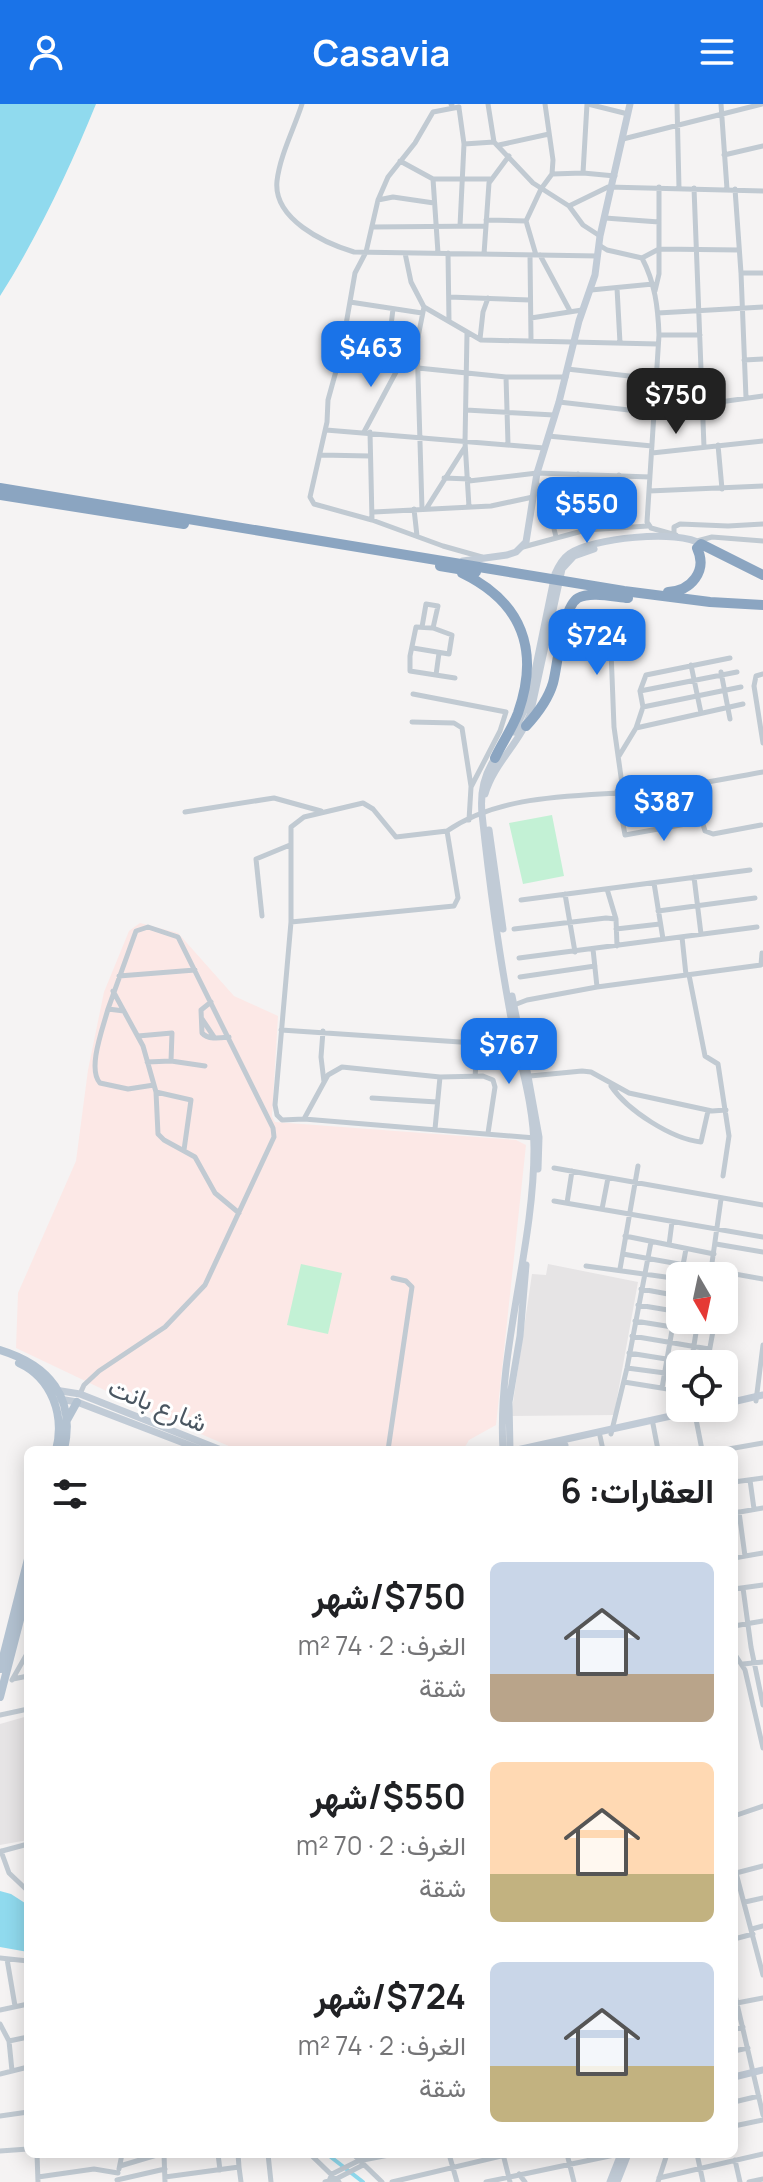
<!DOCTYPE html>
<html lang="ar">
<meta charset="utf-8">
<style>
:root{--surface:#fff;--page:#f6f6f6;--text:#202124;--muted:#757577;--accent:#1a73e8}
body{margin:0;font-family:Manrope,Vazirmatn,sans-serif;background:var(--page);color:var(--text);direction:rtl;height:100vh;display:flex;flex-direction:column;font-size:30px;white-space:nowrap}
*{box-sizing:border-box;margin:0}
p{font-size:26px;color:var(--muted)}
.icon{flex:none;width:44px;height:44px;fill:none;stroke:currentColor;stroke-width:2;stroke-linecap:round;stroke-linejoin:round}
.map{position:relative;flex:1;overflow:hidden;direction:ltr}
.panel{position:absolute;left:24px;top:1342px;width:714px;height:712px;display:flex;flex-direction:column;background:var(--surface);border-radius:12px;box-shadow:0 4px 20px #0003;direction:rtl}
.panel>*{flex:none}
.needle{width:52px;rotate:171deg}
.fabs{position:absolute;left:666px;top:1158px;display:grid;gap:16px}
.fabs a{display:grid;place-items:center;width:72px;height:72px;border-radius:12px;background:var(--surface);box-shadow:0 4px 20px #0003;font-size:40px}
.price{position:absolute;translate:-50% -68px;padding:0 18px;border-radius:16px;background:var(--accent);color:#fff;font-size:26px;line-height:52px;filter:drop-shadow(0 2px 4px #0008)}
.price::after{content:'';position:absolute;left:50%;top:48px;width:24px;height:18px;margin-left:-12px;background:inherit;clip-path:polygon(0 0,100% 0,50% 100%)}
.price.current{background:#222;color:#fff}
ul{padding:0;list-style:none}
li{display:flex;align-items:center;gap:24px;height:200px;padding:0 24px}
li span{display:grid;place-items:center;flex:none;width:224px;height:160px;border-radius:12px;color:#555}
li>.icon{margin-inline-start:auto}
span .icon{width:96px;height:96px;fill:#fffc;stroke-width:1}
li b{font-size:34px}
h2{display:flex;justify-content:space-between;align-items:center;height:96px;padding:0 24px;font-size:34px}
header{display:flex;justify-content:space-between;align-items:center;height:104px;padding:0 24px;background:var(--accent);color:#fff;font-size:36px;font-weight:700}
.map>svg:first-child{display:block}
.education{fill:#e6e4e5}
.medical{fill:#fce8e6}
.green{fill:#c3f1d5}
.water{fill:#90daee}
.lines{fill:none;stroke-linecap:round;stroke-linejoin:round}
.canal{stroke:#90daee;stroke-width:4}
.street{stroke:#c1cad2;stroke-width:5}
.secondary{stroke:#c1cbd6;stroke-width:7}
.primary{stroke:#b3c2d1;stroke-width:8}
.highway{stroke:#8ba5c1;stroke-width:10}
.labels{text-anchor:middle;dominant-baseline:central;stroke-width:6;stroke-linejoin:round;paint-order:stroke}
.street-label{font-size:26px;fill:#4a5661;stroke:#fff}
</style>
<header><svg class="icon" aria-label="menu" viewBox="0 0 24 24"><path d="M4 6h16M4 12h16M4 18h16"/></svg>Casavia<svg class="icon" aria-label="person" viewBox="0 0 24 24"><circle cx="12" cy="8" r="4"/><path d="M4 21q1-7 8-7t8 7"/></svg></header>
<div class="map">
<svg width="763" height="2078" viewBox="0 0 763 2078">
<rect width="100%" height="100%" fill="#f5f3f3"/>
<path class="education" d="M548,1160L638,1178L614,1311L511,1312L532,1170L546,1171Z
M28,1612V1736L0,1741V1620Z"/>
<path class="medical" d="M140,819L178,829L234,892L278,912L272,1012L275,1018L516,1036L526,1041L496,1321L469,1336L463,1346H238L159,1312L16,1244L18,1189L76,1057L88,966L104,888L129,827Z"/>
<path class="green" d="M552,711L564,772L523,780L509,719Z
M301,1160L342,1169L328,1230L287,1221Z"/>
<path class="water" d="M0,0H96C70,64 37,134 0,192Z
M0,1787L11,1790L28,1801V1848L0,1843Z"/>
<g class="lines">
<path class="canal" d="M327,2050L363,2078"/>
<path class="street" d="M302,0C294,25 280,51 277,77C273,115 324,139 354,148L598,152
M451,0H452
M488,0L494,38L533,79L569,102L583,121L600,132
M588,0L628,10
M677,0L679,84
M721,0L727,85
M459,3L433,8L415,39L388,73L378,96L366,148L355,169L341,249L328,296L327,318L310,393L314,400L372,416L443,442L482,453
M459,4L464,40L494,38
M623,35L762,0
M499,41L549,30
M724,51L763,42
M400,57L433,75H490
M583,69L587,0
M552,70L583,69L615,72
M433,75L438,149
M694,84L704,343
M735,85L741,169
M378,96L393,93L434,99
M569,102L608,83L763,87
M605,114L659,118
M486,116L526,117
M460,122L464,40
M372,123L485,122
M599,141L607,146L642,154C655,179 658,203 659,231L647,418L651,424L676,431
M405,149L411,178L424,203L481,236L658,240
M448,149L449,217
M484,150L489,79L509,52
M530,151L531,236
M536,151L526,117L541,85L552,70L553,56L545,0
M540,151L570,207
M642,154L659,145V83
M617,184L620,239
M591,186L653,180
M655,187L659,170V145L739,146
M449,193L530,196
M350,198L422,209
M658,209L763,203
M531,214L582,206
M467,229L465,338L469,403
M659,231H700
M480,235L483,208L488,194
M341,249L418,255
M387,254L393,205
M744,256L763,255
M418,264L506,273H566
M567,265L656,275
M506,273L508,340
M746,294L741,169H763
M559,298L655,309
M466,306L554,311
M655,307L763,292
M326,326L544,344
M364,328L403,255
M370,328L372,416
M548,332L652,342
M718,341L722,385
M652,349L763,337
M320,351L370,352
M578,370L586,426
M444,374L469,375
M469,377L537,369L650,373
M536,379L545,388L556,433
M649,387L763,382
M414,405L417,432
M422,405L417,238L424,203
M426,405L465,343
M374,408L491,402L533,393
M617,423L619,371
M674,430V423L680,420L728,422L763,420
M697,437L712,433L763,437
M523,443L586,426L648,422
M610,521L614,623L623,687
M422,523L426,500L438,502L433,524
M413,544L449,550L452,531L433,524L416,523L410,552V567L455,574
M611,545L639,542
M691,561L701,609
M721,568L730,615
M763,570L756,572L754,582L763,639
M436,571L439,549
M640,587L646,571L730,554
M413,590L506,608L500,627L471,683L469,716
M643,603L640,587L737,568
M412,618L454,619L462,624L471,682
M636,624L643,603L741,583
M619,652L636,624L743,600
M617,687L625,731L697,718L702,717L705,727L713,730L761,721
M185,708L274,694L321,707
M447,727L396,733L373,705L363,699L304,713L291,723V818L275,1001L277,1011L282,1016L304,1015L535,1034
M694,773L701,830
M654,779L663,835
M607,785L616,815L617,842
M565,790L575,848
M521,796L750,766
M658,807L755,794
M262,812L256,755L290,741
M291,818L454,802L458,794L447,727C504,688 581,693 646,687C685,683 724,675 763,668
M514,825L606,814L616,815
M616,825L660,820
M682,833L686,871
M593,845L597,883
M519,854L757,823
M689,871L705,952L718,960L729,1032L723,1072
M119,872L195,866
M520,873L595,862
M113,887L143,942L156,988L158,1030L164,1036L195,1053L215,1089L239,1109
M211,898L201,906L202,929C208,936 220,934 229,933
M514,901L527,896L597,883L761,861L762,849
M108,905C103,924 87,965 100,979L128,985L154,981
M202,915L214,933
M281,926L505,941
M323,927L321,953L324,978
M138,932L172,929L171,957L205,962
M147,958L171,957
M475,972L478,940
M530,972L582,967L591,968L629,989L712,1007L726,1006
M611,982C628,1007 672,1035 701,1038L708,1007
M156,988L191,996L184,1046
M372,994L437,998
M304,1015L328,971L342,963L440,973L483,972L493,976L495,983L488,1029
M435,1025L440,973
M554,1064L763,1101
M554,1097L763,1133
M567,1099L572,1067
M602,1105L608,1074
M625,1132L714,1150
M716,1140L763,1148
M669,1141L672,1118
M623,1150L763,1175
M586,1162L680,1175
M620,1165L638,1062
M711,1166L721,1095
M681,1172L686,1145
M641,1185L679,1192
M638,1201L680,1208
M635,1217L697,1227
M632,1232L709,1245
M629,1249L691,1259
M691,1260L698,1216
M707,1260L715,1216
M627,1264L665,1269
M624,1278L680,1287
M662,1284L680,1180
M80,1290L84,1281L99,1267L165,1223L205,1181L274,1033L273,1024L178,833L148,823L136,827L108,905L124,907
M756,1297L763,1241
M695,1310L702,1346
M653,1320L658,1346
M611,1330L627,1264L651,1138
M600,1332L603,1346
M388,1346L412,1183L406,1177L393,1174
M723,1346L763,1339
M750,1376L754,1405
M734,1378L763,1374
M739,1408L745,1452
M734,1409L763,1404
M734,1454L763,1449
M743,1484L751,1543L763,1601
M734,1485L763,1481
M734,1522L763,1517
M734,1549L745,1566L763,1644
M743,1560L763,1558
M13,1575L28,1572
M12,1576L28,1548
M0,1611L28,1605
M734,1712L763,1702
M1,1747L9,1769L28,1787
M2,1747L28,1740
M763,1762L736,1769L763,1871
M745,1798L763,1794
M752,1825L763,1822
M734,1835L753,1830
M0,1854L28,1857
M7,1855L15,1902
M734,1887L763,2011
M737,1899L763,1894
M0,1906L28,1900
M0,1920L9,1937L12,1967
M734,1925L743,1923
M9,1937L28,1933
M734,1947L748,1944
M0,1970L28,1963
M734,1998L759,1992
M0,2012L28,2008
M734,2022L763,2016
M0,2047L28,2045
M37,2050L38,2078
M164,2050L165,2078
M218,2050L220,2066
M238,2050L239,2063
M268,2050L271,2078
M310,2050L339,2078
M353,2050L382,2078
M449,2050L457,2078
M503,2050L510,2078
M567,2050L574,2078
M697,2050L703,2078
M164,2051L175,2050
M735,2056L740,2078
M120,2062L160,2050
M119,2065L122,2050
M519,2070L525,2078
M38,2073L94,2065L118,2069
M165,2073L239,2063L241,2078
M659,2074L763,2050
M117,2076L165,2065
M329,2077L332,2070L358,2057L394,2050
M325,2078L336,2075L363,2061
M392,2078L510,2050
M486,2078L619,2050
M658,2078L667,2050
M749,2078L763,2075"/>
<path class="secondary" d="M463,457L507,451L516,448L526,438L537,369L559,298L579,217L595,171L600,132L630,0
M514,628L529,596L555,470C558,463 562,455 569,450C590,434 680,425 701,440
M497,651C484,670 480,687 482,710C489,776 498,843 510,908C518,954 534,998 534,1045C534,1144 497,1247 503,1346
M485,690C494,659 519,640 530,611L562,465L574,452L594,445
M489,726L503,825
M512,892L519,927
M522,939L539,1033L538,1065
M55,1286L80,1290L221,1346
M59,1295L77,1298L202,1346
M724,1300L763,1291
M702,1309L723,1304
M510,1346L509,1298L520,1232L526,1161
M517,1346L707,1304
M544,1346L565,1341
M734,1973L763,1966
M610,2078L621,2050
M617,2078L628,2050"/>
<path class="primary" d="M0,1246C49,1261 76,1293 64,1346
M19,1259C52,1274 65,1312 56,1346
M67,1316L77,1298
M0,1565L28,1455
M0,1593L28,1485"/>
<path class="highway" d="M0,384L624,487L710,498L763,501
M0,391L184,420
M440,462L476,468
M462,469C522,498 540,546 518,609C512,625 502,639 495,654
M668,488C691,487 708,467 697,444L701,440L763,471
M526,622C538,609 548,596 553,579C558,561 562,503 578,494C590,487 615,493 628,494"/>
</g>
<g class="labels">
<g class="street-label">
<text transform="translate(158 1300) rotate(22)">شارع بانت</text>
</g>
</g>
</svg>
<div class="fabs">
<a><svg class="needle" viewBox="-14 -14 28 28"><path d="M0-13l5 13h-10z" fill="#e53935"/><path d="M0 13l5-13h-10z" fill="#757577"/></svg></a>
<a><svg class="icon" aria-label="locate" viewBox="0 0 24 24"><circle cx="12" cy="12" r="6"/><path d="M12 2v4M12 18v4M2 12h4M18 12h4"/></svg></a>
</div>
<b class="price" style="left:371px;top:285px">$463</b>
<b class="price current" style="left:676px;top:332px">$750</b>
<b class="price" style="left:587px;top:441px">$550</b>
<b class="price" style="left:597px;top:573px">$724</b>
<b class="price" style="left:664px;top:739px">$387</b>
<b class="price" style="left:509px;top:982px">$767</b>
<section class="panel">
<h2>العقارات: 6<svg class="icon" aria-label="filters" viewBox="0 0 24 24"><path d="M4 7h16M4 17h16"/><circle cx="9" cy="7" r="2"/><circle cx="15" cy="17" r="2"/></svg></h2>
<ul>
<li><span style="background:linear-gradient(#c9d6e8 70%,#b9a48a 0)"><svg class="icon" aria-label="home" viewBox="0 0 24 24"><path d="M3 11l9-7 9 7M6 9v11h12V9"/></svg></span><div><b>$750/شهر</b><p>الغرف: 2 · 74 m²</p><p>شقة</p></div></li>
<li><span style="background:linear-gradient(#ffd9b3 70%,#c2b280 0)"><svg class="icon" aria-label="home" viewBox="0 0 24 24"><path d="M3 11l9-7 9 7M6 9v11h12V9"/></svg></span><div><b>$550/شهر</b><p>الغرف: 2 · 70 m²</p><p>شقة</p></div></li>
<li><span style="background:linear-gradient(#c9d6e8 65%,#c2b280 0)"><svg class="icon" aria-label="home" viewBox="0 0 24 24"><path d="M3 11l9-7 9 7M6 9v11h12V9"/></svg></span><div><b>$724/شهر</b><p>الغرف: 2 · 74 m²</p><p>شقة</p></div></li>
</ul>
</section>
</div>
